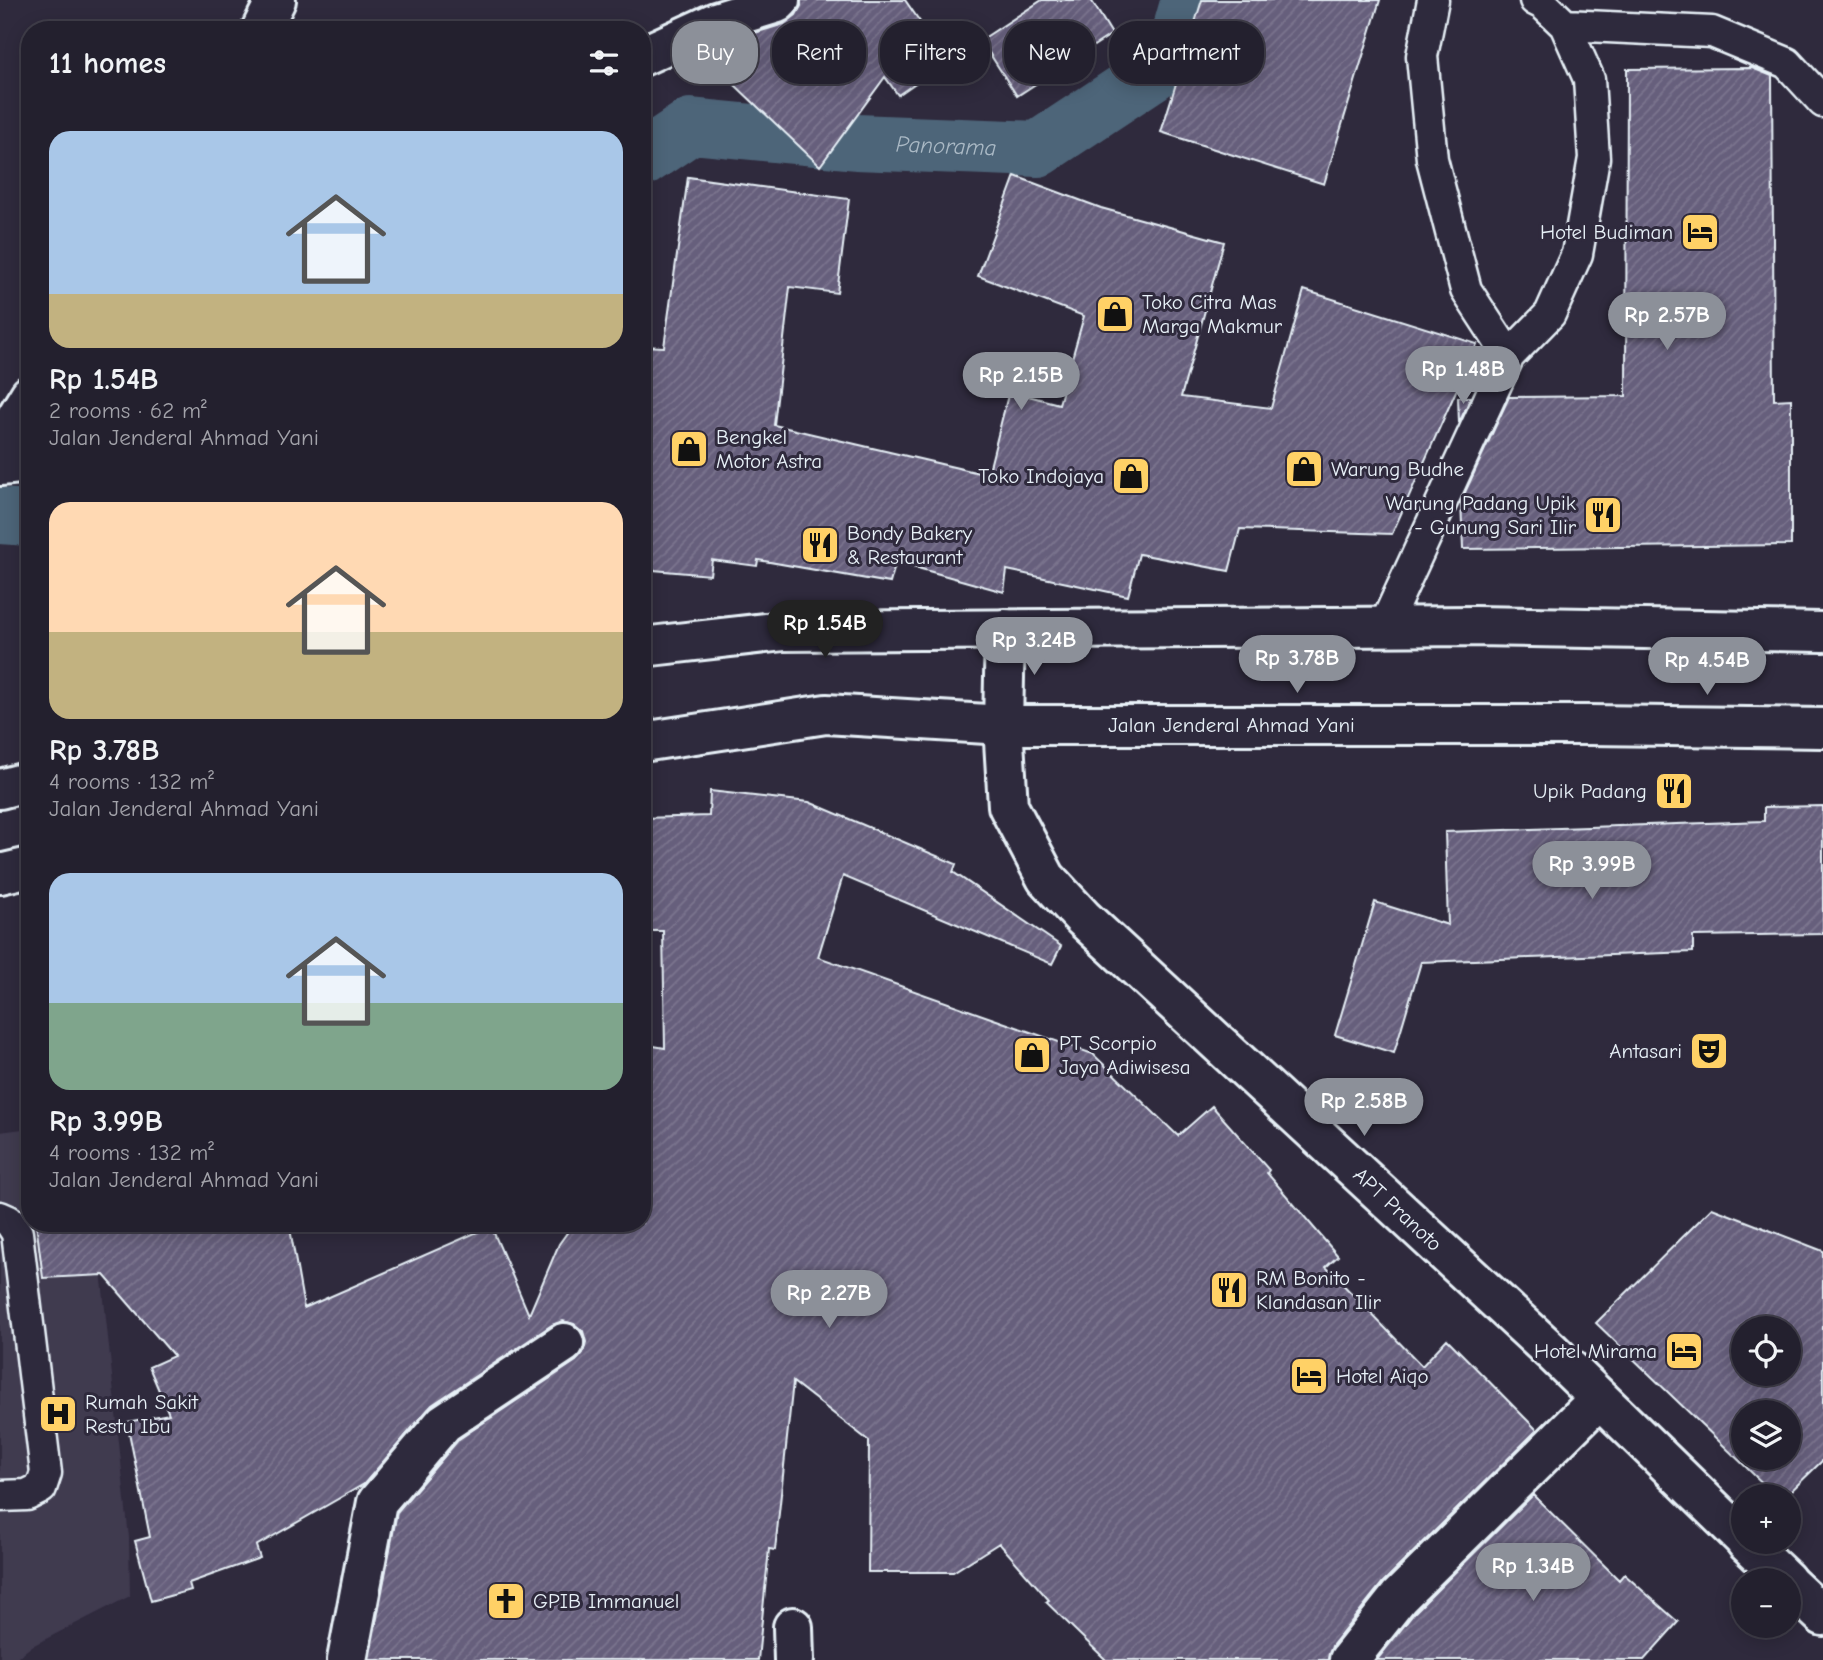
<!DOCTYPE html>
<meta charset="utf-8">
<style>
:root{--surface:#23202e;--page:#2b2836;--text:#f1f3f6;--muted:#a3a3aa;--line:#403e4a;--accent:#8c9099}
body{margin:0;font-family:"Comic Neue",sans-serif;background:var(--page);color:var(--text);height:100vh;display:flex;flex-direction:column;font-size:26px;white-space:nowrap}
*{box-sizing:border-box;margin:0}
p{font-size:23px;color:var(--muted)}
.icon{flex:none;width:38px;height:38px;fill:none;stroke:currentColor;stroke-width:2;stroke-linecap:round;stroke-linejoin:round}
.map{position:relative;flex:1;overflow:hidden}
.details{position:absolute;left:21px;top:21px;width:630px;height:1211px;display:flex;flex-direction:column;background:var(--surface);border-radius:28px;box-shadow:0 4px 18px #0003,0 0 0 2px var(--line)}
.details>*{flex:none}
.hud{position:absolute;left:672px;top:21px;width:665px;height:63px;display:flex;gap:14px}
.buttons{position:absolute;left:1731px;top:1316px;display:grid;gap:14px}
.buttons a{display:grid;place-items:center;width:70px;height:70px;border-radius:50%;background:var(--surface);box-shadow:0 4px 18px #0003,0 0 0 2px var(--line);font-size:35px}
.price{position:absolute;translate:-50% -60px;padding:0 16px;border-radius:24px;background:var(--accent);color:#fff;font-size:23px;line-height:46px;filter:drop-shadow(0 2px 4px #0008)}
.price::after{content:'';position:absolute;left:50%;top:42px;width:21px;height:16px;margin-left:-10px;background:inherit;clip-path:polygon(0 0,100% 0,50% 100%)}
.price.on{background:#222;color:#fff}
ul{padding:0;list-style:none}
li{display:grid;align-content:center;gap:14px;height:371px;padding:0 28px}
li span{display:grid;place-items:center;height:217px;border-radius:21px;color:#555}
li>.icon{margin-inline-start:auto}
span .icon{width:126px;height:126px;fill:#fffc;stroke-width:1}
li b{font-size:30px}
h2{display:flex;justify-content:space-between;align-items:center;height:84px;padding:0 28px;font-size:30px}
.tag{padding:0 24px;border-radius:28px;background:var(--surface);box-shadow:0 4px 18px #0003,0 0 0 2px var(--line);font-size:24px;line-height:63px}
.tag.on{background:var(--accent);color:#fff}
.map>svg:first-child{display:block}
.built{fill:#403a50}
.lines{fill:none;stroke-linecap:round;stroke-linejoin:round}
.canal{stroke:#4e6579;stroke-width:56}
.building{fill:url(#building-hatch);stroke:#e8f1f8;stroke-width:2;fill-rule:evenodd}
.lane-casing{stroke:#e8f1f8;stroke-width:35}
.street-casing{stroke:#e8f1f8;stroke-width:44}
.secondary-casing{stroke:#e8f1f8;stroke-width:44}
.lane{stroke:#2f2a3d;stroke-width:30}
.street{stroke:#2f2a3d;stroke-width:38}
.secondary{stroke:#2f2a3d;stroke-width:38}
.labels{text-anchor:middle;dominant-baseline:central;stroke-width:6;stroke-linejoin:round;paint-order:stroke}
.poi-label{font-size:21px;fill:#e8f1f8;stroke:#2f2a3d;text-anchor:start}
.street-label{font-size:21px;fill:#e8f1f8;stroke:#2f2a3d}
.water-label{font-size:23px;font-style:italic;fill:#aab9c5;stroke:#2f2a3d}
</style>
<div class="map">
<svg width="1823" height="1660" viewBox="0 0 1823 1660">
<defs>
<pattern id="building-hatch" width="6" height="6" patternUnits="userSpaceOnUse" patternTransform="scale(1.75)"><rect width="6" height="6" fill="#665e7c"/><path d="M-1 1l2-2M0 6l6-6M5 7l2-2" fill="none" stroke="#7c768f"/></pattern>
</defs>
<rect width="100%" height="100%" fill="#2f2a3d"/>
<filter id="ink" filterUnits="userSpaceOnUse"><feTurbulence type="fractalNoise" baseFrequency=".0143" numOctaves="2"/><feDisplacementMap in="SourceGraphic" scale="14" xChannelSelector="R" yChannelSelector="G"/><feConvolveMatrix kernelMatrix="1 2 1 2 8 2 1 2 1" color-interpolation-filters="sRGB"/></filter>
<g filter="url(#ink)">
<path class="built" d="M30,1128V1223H96L129,1538L130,1596L32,1646L14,1660H0V1132Z"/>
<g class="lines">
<g class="canal">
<path id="s1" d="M642,159L691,126L856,142L1038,149L1172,60L1189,0"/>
<path d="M0,516L30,518"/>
</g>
</g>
<path class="building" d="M801,0H905L947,61L898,95L885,77L820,166L735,85L757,68L729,41L784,24L796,15L801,6Z
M1042,0H1091L1112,34L1017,96L981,40Z
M1202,0H1380L1324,184L1161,132Z
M1752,68L1772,76L1774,400L1791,399V545L1463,549L1461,501L1509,397L1626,396L1627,69Z
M1015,176L1101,208L1224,242L1181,397L1271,408L1304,290L1477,344L1392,534L1240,529L1229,571L1139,554L1128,596L1007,570L1004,592L896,562L890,583L758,560L757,566L712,560L710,575L642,569V346L664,347L688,177L849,199L837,293L790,287L774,425L988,475L1009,391L1059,404L1084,316L978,276Z
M1458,397H1471L1459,423Z
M710,791L809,802L956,864L953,872L1061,946L1052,964L843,876L818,957L1093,1054L1178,1136L1212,1106L1269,1170L1267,1173L1338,1256L1326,1267L1422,1366L1447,1339L1537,1430L1383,1582L1332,1646L1328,1660H1106L1046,1602L1049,1600L999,1543L953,1572H868L869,1441L793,1382L775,1550L769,1549L758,1660H369L397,1512L459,1439L576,1361L583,1353L586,1342L583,1331L574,1324L563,1321L552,1325L432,1405L364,1484L256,1546L260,1558L189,1583L191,1590L151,1601L135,1541L150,1537L127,1422L169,1414L149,1367L174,1356L104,1275L43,1278L36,1223H289L304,1308L491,1226L529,1315L559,1244L574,1223H642V1044L665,1048L663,931H642V818L709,816Z
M1823,806V934L1693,936V952L1421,962L1394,1053L1335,1035L1375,902L1448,925L1445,832L1764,821V807Z
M1712,1208L1823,1251V1460L1786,1496H1776L1596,1323ZM1743,1328H1788V1374H1743ZM1743,1412H1788V1458H1743Z
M1533,1495L1619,1580L1624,1574L1678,1622L1644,1660H1377L1415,1612Z"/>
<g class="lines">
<defs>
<path id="lane" d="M1433,0L1422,56L1432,159L1466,290L1509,356
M1565,25L1712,32L1787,63L1823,102
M1384,627L1509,356L1550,314L1577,254L1594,158L1589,79L1565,25L1543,4L1535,0
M0,1217L9,1221L17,1233L46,1473L41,1488L27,1495L0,1496"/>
<g id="street">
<path d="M261,30L276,0"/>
<path d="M642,56L716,22L777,3L780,0"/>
<path d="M3,439L30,395"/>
<path d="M0,466L30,463"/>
<path id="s2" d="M1005,629L1003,725L1008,806L1046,878L1083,918L1552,1352L1743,1538"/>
<path d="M1746,1542L1786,1580"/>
<path d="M1788,1583L1823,1616"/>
<path d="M793,1627L794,1660"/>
<path d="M347,1660L377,1502L444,1423L564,1343"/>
<path d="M1349,1660L1399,1597L1599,1399"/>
</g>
<g id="secondary">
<path d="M642,647L783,631L1475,626L1823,632"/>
<path id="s3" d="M642,742L826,714L1003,725H1590L1823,728"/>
<path d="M0,789L30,781"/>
<path d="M0,874L30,867"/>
</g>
</defs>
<use href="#lane" class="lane-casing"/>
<use href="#street" class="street-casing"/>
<use href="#secondary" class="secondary-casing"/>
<use href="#lane" class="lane"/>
<use href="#street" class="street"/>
<use href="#secondary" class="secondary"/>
</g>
</g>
<defs>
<symbol id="hotel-square" viewBox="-11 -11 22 22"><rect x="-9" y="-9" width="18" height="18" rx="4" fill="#ffd166" stroke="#2f2a3d"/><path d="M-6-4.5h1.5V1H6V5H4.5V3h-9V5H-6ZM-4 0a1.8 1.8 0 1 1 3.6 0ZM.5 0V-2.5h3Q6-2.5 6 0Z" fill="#111"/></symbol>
<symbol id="shop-square" viewBox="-11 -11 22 22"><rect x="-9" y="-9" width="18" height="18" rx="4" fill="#ffd166" stroke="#2f2a3d"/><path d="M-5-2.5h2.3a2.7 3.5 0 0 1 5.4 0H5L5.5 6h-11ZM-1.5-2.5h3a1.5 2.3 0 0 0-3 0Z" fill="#111"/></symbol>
<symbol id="restaurant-square" viewBox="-11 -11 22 22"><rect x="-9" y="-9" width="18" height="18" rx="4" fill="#ffd166" stroke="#2f2a3d"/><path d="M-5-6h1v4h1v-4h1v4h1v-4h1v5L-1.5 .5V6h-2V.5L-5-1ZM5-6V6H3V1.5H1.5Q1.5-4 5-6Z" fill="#111"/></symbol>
<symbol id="theatre-square" viewBox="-11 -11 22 22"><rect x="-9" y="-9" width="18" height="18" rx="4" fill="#ffd166" stroke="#2f2a3d"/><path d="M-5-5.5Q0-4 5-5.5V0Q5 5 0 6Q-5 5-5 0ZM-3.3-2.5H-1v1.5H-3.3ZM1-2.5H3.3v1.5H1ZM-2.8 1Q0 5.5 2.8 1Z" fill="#111"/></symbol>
<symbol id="hospital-square" viewBox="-11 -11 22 22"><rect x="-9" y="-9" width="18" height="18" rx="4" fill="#ffd166" stroke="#2f2a3d"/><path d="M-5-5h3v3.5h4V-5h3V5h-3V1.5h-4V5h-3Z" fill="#111"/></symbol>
<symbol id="church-square" viewBox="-11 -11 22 22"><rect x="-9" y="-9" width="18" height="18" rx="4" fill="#ffd166" stroke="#2f2a3d"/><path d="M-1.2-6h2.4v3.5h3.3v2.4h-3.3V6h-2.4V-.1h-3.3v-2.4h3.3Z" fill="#111"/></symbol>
</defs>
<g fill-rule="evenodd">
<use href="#hotel-square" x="1678" y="210" width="44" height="44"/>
<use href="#shop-square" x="1093" y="292" width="44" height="44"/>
<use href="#shop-square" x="667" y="427" width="44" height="44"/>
<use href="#shop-square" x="1282" y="447" width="44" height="44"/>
<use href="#shop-square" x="1109" y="454" width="44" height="44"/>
<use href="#restaurant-square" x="1581" y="493" width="44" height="44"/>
<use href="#restaurant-square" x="798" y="523" width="44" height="44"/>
<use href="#restaurant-square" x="1652" y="769" width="44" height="44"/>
<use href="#theatre-square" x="1687" y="1029" width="44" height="44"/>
<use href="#shop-square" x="1010" y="1033" width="44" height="44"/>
<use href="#restaurant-square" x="1207" y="1268" width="44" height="44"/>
<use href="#hotel-square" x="1662" y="1329" width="44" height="44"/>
<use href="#hotel-square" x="1287" y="1354" width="44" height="44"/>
<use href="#hospital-square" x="36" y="1392" width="44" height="44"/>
<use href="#church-square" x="484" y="1579" width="44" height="44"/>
</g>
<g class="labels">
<g class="poi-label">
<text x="1673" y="232" text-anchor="end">Hotel Budiman</text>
<text x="1142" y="302">Toko Citra Mas<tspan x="1142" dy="24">Marga Makmur</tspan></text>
<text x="716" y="437">Bengkel<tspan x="716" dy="24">Motor Astra</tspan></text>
<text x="1331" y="469">Warung Budhe</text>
<text x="1104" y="476" text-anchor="end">Toko Indojaya</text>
<text x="1576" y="503" text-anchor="end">Warung Padang Upik<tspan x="1576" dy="24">- Gunung Sari Ilir</tspan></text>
<text x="847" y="533">Bondy Bakery<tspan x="847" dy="24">&amp; Restaurant</tspan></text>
<text x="1647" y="791" text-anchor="end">Upik Padang</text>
<text x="1059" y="1043">PT Scorpio<tspan x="1059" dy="24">Jaya Adiwisesa</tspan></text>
<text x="1682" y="1051" text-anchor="end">Antasari</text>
<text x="1256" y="1278">RM Bonito -<tspan x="1256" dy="24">Klandasan Ilir</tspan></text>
<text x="1657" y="1351" text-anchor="end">Hotel Mirama</text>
<text x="1336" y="1376">Hotel Aiqo</text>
<text x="85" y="1402">Rumah Sakit<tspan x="85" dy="24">Restu Ibu</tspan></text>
<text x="533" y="1601">GPIB Immanuel</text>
</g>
<g class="street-label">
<text stroke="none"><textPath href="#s3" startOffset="592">Jalan Jenderal Ahmad Yani</textPath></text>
<text stroke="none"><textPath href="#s2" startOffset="742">APT Pranoto</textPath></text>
</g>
<g class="water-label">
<text stroke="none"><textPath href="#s1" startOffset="315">Panorama</textPath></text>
</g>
</g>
</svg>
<div class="buttons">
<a><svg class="icon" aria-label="locate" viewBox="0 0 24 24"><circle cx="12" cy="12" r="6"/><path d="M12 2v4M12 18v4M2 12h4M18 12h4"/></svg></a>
<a><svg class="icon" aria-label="layers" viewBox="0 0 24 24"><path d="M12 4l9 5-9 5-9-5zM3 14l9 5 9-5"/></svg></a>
<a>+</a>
<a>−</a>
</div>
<b class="price" style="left:1667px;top:352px">Rp 2.57B</b>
<b class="price" style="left:1463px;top:406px">Rp 1.48B</b>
<b class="price" style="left:1021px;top:412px">Rp 2.15B</b>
<b class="price on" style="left:825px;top:660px">Rp 1.54B</b>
<b class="price" style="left:1034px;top:677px">Rp 3.24B</b>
<b class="price" style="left:1297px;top:695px">Rp 3.78B</b>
<b class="price" style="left:1707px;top:697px">Rp 4.54B</b>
<b class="price" style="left:1592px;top:901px">Rp 3.99B</b>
<b class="price" style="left:1364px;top:1138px">Rp 2.58B</b>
<b class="price" style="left:829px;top:1330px">Rp 2.27B</b>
<b class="price" style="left:1533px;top:1603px">Rp 1.34B</b>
<div class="hud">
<a class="tag on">Buy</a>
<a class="tag">Rent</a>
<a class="tag">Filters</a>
<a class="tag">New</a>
<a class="tag">Apartment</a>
</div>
<section class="details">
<h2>11 homes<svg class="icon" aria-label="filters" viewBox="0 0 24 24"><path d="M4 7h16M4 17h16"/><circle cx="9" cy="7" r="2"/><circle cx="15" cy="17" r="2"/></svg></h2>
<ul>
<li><span style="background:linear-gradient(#a9c7e8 75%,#c2b280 0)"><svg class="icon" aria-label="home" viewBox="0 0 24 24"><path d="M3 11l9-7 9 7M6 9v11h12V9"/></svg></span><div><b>Rp 1.54B</b><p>2 rooms · 62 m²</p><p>Jalan Jenderal Ahmad Yani</p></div></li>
<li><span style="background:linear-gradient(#ffd9b3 60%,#c2b280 0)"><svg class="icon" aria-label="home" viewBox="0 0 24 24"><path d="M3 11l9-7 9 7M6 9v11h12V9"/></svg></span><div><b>Rp 3.78B</b><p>4 rooms · 132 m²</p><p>Jalan Jenderal Ahmad Yani</p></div></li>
<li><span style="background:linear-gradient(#a9c7e8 60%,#7fa58c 0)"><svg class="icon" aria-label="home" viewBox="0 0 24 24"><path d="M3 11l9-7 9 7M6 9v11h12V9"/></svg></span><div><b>Rp 3.99B</b><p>4 rooms · 132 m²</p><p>Jalan Jenderal Ahmad Yani</p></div></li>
</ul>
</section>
</div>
